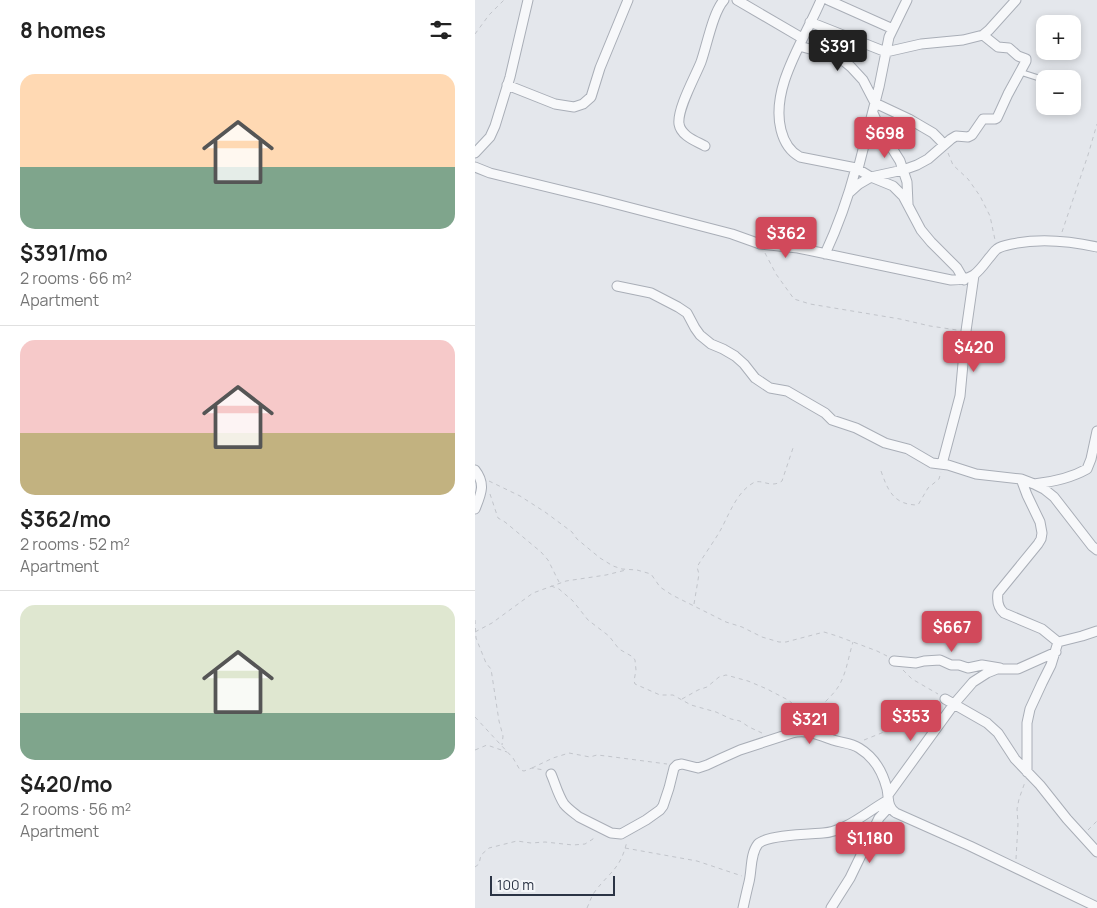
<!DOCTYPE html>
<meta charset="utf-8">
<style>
:root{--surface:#fff;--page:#f2f2f2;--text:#222;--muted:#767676;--line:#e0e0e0;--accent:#d1495b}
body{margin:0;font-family:Manrope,sans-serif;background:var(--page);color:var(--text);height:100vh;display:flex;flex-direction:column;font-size:19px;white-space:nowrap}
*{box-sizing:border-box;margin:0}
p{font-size:16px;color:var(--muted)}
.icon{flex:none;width:28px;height:28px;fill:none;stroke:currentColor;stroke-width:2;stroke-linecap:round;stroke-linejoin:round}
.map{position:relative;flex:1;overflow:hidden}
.sheet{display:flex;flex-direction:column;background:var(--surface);width:475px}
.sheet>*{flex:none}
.fabs{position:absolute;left:561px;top:15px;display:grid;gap:10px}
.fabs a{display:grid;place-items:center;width:45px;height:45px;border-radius:10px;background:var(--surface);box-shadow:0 2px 8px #0003;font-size:25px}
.scale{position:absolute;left:15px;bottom:12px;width:125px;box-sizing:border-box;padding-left:5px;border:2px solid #2b3445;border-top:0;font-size:14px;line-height:18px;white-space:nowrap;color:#2b3445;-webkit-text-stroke:4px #f4f6f9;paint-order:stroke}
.price{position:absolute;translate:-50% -42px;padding:0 11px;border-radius:5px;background:var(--accent);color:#fff;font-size:16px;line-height:32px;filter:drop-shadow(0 1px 2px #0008)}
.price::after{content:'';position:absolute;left:50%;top:30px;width:15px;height:11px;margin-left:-8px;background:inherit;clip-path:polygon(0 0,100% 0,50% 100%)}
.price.current{background:#222;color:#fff}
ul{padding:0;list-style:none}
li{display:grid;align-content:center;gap:10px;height:265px;padding:0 20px}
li+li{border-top:1px solid var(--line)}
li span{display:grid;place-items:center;height:155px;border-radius:15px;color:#555}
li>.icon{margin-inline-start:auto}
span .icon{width:90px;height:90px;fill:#fffc;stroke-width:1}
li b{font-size:21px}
h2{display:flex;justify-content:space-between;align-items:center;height:60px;padding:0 20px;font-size:21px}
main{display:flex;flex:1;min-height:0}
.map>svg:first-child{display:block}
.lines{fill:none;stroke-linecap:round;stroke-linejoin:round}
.service-casing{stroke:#a9aeb7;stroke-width:7}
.minor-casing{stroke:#a9aeb7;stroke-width:11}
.path{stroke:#c2c5cb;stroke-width:1;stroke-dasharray:4 4;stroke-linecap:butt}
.service{stroke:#f7f8fa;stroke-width:4.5}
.minor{stroke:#f7f8fa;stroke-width:9}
</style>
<main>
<section class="sheet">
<h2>8 homes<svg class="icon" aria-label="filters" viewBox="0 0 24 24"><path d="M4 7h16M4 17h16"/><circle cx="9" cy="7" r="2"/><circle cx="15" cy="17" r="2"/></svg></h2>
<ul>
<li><span style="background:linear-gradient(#ffd9b3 60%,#7fa58c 0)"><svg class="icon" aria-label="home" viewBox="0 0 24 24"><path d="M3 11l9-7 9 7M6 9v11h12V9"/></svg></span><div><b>$391/mo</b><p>2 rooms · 66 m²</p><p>Apartment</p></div></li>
<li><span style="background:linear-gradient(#f6c9c9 60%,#c2b280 0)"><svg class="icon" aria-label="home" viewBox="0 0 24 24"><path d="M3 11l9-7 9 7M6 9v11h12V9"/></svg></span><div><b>$362/mo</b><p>2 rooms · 52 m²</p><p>Apartment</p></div></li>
<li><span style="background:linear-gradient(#dfe7d0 70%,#7fa58c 0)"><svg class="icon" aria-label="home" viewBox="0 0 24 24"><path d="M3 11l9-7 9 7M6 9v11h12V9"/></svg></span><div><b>$420/mo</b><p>2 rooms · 56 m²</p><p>Apartment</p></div></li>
</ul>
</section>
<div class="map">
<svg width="622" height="908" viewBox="0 0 622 908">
<rect width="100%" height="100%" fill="#e4e7ec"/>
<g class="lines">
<defs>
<path id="service" d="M545,72L570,80"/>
<path id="minor" d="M262,0L327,38
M346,0C330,39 295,87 306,130C309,142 314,151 325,157L381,168L396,177L418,186L428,196L446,230L456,242L482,268L489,280
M353,0L418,29
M335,22L411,52L446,44L488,40L508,35L514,30L541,0
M324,46L364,57L376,67L388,80L400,103L434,119L458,133L465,140L469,145
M32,85L80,104L99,107L108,104L116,97L125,68L153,0
M398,113L405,129L425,161L432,182L433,204
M230,146C221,141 206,136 204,124C202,109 220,77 226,62C232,45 238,12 249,0
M0,153L15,137L20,126L35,77L53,0
M0,167L15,173L122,199L257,234L285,244L323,248L476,280C498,280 502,274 514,258C517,255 519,251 522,249C526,246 532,245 537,244C564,238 595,241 622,247
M383,169L404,87L414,37L432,0
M374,193L384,184L396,177L428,170L442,165L453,159L476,139L481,136L493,137L497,135L508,119H520L522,118L533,94L551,61V59L543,56L534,48L523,47L508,35
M350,254C363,226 373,198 381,168
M142,286L176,293L203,307L212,313L220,328L225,335L236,344L248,349L260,356L269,364L280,378L295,388L312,391L350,413L357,420L381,428L410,443L433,449L457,463L473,465L501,474L546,479L559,484L569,489L579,497L617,546L622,550
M467,464L485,396L491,331L499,275
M0,470C11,484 6,494 0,509
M546,479L552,495L565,522L567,533L566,539L563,544L523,593C522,600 523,608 529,613L567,629L583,642L576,665L567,683L555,709L552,723V772
M559,484C578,482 596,478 612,469L616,459L622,431
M583,642L607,636L622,631
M419,661L441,663L449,661L465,660L476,665H484L493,668L507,665L525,668
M470,699L512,723L523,733L540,759L565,785L592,819L622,852
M76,774C80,783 83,795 89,804C93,809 99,813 104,817L136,833L146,834L171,820L185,810L188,806L194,788L199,768L202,765L207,764L223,768L232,765L247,758L265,750L317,733C331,729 344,735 358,740C367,743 376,743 384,748C399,757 408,773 412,789C414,799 412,807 421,813L495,846L622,907
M413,795L479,704L498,682L512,673L522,669H543L581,652
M268,908C270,899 272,890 274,882C277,870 275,854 283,844C291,835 335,834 348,833C370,832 393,811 413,800
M356,908L375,878L404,818L415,806"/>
</defs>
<use href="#service" class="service-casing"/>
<use href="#minor" class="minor-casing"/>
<path class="path" d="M0,34L14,15L29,0
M473,153L478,165L493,179L505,196L515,216L520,240
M587,232L613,155L622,124
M290,253L301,274L319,299L335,304L425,319L455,326L482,330
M406,471C413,491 419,505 443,505L453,488L464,479L466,472
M14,481L45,496L70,512L97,532L102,539L125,558L138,566L147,569L162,570L176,574L185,587L197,595L251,622L267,627L287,637L304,642H311L349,632L362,636L402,651L412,656
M15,494L23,518L30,522L66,552L73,560L84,582
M76,586L84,589L98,601L113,620L134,636L144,649L158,657L160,660L161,670L159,681L160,684L185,695H198L216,705L241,712L256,719L265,721L274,727L287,733
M219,604L224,574L222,567C229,555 238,543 245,531C254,515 261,493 278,483C287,478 295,489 307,481L319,445
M0,620L1,638L11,663L16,669L24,721L28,736L27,745
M0,632L17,623L58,593L91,581L131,575L151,570
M428,670L437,679L463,694
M207,699L223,690L232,687L244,677L251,675L273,681L292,689L313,700L322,707L327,716L333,720L343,723
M0,717L38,758L45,770L49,771L57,768L69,770
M343,723C340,707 352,702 361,690C371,677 373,658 378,642
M389,740L414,730L445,727L454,723
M0,750L12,745L32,752
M57,768L78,758L94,753L115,757L122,755L131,756L192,764
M613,830L622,821
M150,848L222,861L267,876
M541,859L543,824L542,809L544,799L550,782
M0,867L4,864L6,855L14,848L42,841L56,843L70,842L98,845L110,844L118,839L120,835
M112,908C115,902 116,896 121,890C136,871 146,868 152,841"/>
<use href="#service" class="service"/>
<use href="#minor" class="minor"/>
</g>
</svg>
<div class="fabs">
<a>+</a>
<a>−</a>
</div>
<div class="scale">100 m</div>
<b class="price current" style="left:363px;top:72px">$391</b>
<b class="price" style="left:410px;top:159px">$698</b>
<b class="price" style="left:311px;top:259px">$362</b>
<b class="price" style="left:499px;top:373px">$420</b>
<b class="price" style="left:477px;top:653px">$667</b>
<b class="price" style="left:436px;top:742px">$353</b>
<b class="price" style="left:335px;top:745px">$321</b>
<b class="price" style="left:395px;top:864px">$1,180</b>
</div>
</main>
